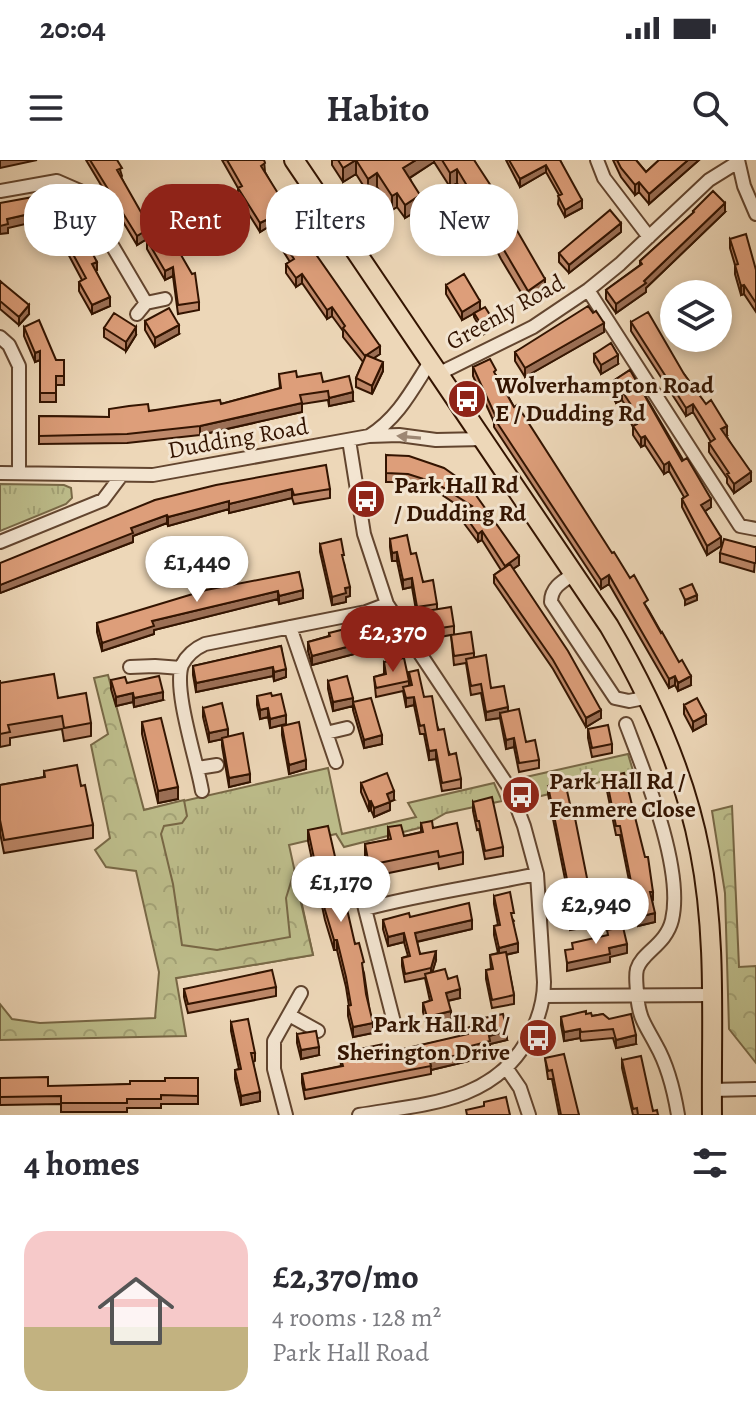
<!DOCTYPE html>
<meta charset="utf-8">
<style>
:root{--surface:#fff;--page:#f2f2f3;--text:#2b2b33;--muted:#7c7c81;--line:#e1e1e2;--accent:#8f2418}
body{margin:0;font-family:Alegreya,serif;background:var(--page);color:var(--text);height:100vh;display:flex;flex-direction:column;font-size:30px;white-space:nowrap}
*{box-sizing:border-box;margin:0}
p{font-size:26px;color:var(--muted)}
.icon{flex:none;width:44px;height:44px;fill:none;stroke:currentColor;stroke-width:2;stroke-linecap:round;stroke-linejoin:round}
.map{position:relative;height:955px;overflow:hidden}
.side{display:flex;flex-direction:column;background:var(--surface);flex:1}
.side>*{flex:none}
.top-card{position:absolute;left:24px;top:24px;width:708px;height:72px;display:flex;gap:16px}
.controls{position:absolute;left:660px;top:120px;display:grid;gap:16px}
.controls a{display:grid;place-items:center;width:72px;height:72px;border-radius:50%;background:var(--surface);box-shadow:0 4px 12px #0003;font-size:40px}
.price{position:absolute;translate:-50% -68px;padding:0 18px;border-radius:28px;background:#fff;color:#222;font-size:26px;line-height:52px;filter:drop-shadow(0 2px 4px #0008)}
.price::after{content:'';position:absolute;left:50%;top:48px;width:24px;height:18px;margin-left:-12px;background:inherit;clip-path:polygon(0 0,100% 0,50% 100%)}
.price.selected{background:var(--accent);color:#fff}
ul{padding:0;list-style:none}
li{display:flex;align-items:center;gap:24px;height:200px;padding:0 24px}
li+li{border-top:2px solid var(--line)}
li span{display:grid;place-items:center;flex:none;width:224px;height:160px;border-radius:24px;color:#555}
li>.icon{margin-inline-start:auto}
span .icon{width:96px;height:96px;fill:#fffc;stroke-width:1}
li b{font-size:34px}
h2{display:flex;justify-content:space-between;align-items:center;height:96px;padding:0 24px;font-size:34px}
.tag{padding:0 28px;border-radius:32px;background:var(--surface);box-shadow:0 4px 12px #0003;font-size:28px;line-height:72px}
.tag.selected{background:var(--accent);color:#fff}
.status{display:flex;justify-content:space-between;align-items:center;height:56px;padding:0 40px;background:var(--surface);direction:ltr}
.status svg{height:22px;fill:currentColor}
header{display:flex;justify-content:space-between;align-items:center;height:104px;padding:0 24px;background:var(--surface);font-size:36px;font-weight:700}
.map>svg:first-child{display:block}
.grass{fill:url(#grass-tufts);stroke:#786846;stroke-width:2}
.forest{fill:url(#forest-crowns);stroke:#786846;stroke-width:2}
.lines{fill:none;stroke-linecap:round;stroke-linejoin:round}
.street-casing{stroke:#62452f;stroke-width:16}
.primary-casing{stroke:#331401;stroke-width:22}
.street{stroke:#f3e5d1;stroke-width:12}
.primary{stroke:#edd7b8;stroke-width:18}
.wall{fill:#be8869;stroke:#331401;stroke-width:2}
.shaded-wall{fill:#9b6f55;stroke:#331401;stroke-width:2}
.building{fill:#dd9e7a;stroke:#331401;stroke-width:2}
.oneway{fill:#9d8773}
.labels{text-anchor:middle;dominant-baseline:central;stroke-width:6;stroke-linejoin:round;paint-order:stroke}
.street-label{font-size:24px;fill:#331401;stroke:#f3e5d1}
.poi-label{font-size:24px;font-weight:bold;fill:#331401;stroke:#f3e5d1;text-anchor:start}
</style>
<div class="status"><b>20:04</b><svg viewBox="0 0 49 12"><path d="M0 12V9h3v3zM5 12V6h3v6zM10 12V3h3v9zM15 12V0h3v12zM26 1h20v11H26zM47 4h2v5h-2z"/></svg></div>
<header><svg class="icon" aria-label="menu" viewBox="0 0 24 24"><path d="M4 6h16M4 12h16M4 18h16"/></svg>Habito<svg class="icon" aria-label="search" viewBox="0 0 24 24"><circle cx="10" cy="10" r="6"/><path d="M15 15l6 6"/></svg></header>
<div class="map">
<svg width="756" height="955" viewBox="0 0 756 955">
<defs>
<pattern id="grass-tufts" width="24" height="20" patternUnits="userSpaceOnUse" patternTransform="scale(2)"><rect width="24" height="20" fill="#bdbd8b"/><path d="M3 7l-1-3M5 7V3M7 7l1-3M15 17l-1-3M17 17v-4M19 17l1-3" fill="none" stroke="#a3a276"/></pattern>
<pattern id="forest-crowns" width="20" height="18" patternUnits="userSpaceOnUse" patternTransform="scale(2)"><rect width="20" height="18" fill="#bdbd8b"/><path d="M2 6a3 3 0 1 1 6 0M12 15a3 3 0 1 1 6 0" fill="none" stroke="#a3a276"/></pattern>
</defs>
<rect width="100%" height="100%" fill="#edd7b8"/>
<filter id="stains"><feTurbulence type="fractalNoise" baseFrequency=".0025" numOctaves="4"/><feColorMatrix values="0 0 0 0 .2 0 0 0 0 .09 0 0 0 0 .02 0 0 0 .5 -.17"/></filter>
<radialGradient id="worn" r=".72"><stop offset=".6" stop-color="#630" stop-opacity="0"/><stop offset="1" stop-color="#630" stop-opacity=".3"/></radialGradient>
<path class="grass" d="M0,324L64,325L71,328L72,338L66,344L0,371Z
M628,594L634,614L528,639L517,619Z
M328,608L342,674L416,657L408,643L494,623L502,641L446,653L419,668L344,687L336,674L289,685L313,795L176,818L144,650Z"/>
<path class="forest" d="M108,515L144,650L184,640L187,656L182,663L164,666L161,674L173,724L182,785L217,790L290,777L286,738L294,712L313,795L176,818L186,876L0,880V844L12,859L40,863L155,858L159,812L136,711L106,707L95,690L110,678L91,585L108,574L94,518Z
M732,646L739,807L756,806V903L729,869L725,733L712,651Z"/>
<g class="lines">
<defs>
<path id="street" d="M597,0L604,18L649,77
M738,0L744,26L756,54
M0,31L57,21L80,31L146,143
M588,130L740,366L756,369
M137,154L146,143L165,139
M0,177L9,185L19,206V313
M438,214L533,167L588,130L620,104L709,20L738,2
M369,276C398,258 412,230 430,202
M349,280L364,374L387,444L510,629L524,666L537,714L544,822C544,843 537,863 527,881C491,943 423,944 359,955
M0,313L153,315L369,276L399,275L436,280L483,279
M0,382L103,340L121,316
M574,414C563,421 551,427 551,442L615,538L629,541L649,537
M290,467L336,602
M130,507L155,506L181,508
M626,564C645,614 684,709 672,760C666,785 642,792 637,809C635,817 637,826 637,834C639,859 645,864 656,885C668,906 674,931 678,955
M326,573L347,568
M198,608L217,605
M202,631C197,601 173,530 182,505C187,495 196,488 205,484L366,452L387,444
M356,710L365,749
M544,836L711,835
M289,855L318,871
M395,866L365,749C421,734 480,726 537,714
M507,909L520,928L529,955
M711,930L756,929
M286,955L274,909V881L301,833"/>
<path id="primary" d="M294,0L609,466C650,536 685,612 700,692C717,778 711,868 712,955"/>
</defs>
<use href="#street" class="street-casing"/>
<use href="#primary" class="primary-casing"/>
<use href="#street" class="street"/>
<use href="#primary" class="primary"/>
</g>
<path class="wall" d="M86,0H117L122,16L121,17L150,77L137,85Z
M222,0H264L265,12L289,56L380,194L374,198L383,211L372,234L356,227V218L363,202L343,177V171L332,156L327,159L302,123L296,127L286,113V104L290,102L268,67L260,72L238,37V28Z
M332,0H474L545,133L528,144L501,99L492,81V75L472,41L469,43L457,23L450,27L434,2L410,18L420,49L405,58L397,47L392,50L377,27L368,33L356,14L343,22L332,5Z
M506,0H560L582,48L565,57L558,44L559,35L546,12L520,27Z
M613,0H636L646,12L659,0H699L649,44L639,32L635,35L621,17Z
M693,51L725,52L646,128V132L616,153L606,139V130L640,105V101L693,53Z
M50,52L97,110L96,111L110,146L92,154L79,131V122L82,120L50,60Z
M621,72L569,113L559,102V93Z
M730,79L756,110V152L744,134L741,135L735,114V105L730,88Z
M147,80L199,142V150L178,154L173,116L165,120L147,89Z
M0,121L29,154L19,165L0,149Z
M446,125L480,150L462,160L446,134Z
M474,153L495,167L484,174L474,157Z
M593,153L604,172L525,217L515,201V192Z
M145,161L179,174L155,187L145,170Z
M631,162L684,214L727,275H726L751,321L734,333L727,323V318L709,292V283L711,282L693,252L686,256L631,171Z
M24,167L56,200H64V225H56V242H40V200L35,202L24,176Z
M104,168L136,175L126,191L104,177Z
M594,194L618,204L601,214L594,202Z
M473,207L496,215L514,247L648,449L691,525L678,531L675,525L669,528L609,424L601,429L494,267V262L473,216Z
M630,210L711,347L705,351L721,386L707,395L682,347V339L684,337L669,311L664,314L645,285L641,287L633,275V267L629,259V251L622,240L616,243L610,232V223Z
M279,214L323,222L353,241L329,246L328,240L302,244V252L200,275L127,283L39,284V256L109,257L149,251L221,244L280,228Z
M386,295L474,334L519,405L513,409L601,558L586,567L553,509L494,423V415L501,410L482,380L478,382L463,362V353L466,351L436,331L408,322H386Z
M330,329V338L294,344L292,338L229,353V349L168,366L167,363L133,376V382L0,433L155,340Z
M390,379L411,394L423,422L437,444V449L454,466V474L474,493V497L491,528L508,551L526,582L539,600V608L519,612L514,587L506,589L500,558L486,560L481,533L471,535L466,503L454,505L451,475L434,478L432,454L417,456L412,427L403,429L397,401H392L390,387Z
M320,384L344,403L350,436L346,437V442L332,445L320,392Z
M754,387H756L754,412L720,402V393Z
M299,412L303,438L279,444L278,439L154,470V474L102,491L97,472V463Z
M329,473L385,486L312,505L308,491V482L329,476Z
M281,486L286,517L274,521L273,516L196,532L193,515V506Z
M384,502L409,521V525H410L409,512L424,537L461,619V628L442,631L436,599L429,600L424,574H420L414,545L406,547L403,531L376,537L374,517L384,514Z
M0,520V523L58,538L91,563V576L64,581L62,569L10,578V585L0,587Z
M111,520L127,523L163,540L134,547L133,542L116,546L111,529Z
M328,521L353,546L333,551L328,529Z
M257,536H272L286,564L270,568L268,557L260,559L257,545Z
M353,542L382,584L364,588L353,550Z
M684,545L706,564L693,571L684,554Z
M203,548L228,576L250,622L229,627L222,586V579L209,582L203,557Z
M142,562L178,639L158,643L142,574Z
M282,566L306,609L289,614L282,575Z
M588,569L612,584V593L592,597L588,578Z
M44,611L81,626L93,665V678L4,693L0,673V625L44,617Z
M606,617L653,732V740L652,741L655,762L638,766L620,675H616L606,626Z
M361,623L394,640L390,641V650L374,657L371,650L369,651L361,632Z
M548,626L590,742L585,743L588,767L570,770L567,745L570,744L548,634Z
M473,642L503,687V696L485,699L479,669L477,670L473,651Z
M421,663L433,668L463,692V704L439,709L438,703L369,717L365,697V684L388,680V667L404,676L421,672Z
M308,670L355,784L364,813L373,873L353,877L348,856V846H349L346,827L337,790H334L325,760L308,681Z
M494,736L514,761L513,762L518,792L506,795L514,835V844L492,848L486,819V810L491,809L490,795L498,793L494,775V766L498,765L494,744Z
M410,757L472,769L417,782L420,794L436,800L432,812L448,819L460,838L448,841L451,860L427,866L423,852V843L430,841L425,818L405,822L402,806V798L408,796L404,782L388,786L383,769V760Z
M276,827V836L188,853L184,837V829Z
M586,854L592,856L603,854L636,884L616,888L613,878L581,881L580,878L564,881L561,865V857Z
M484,858L507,880L490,884V889L473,894V900L431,910V914L305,939L302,923V914L341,906L340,895L386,893L467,875V868L484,863Z
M231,862L255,893V901L253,902L260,941L241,945L235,919V910L239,909L231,871Z
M297,874L319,895L301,899L297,883Z
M545,898L579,955H559L552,919H548Z
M622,900L653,951L658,955H633L622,908Z
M0,918L48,926H96L130,924L198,918V944H161V948H127V952H61V944L0,945Z"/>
<path class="shaded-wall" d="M0,0H37L0,8Z
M356,0V14L343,22V8Z
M416,0H434V2L403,22V8Z
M688,0H699L649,44V34Z
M546,5V12L520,27V19Z
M457,9V23L450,27V13Z
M377,13V27L368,33V19Z
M639,22V32L635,35V25Z
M472,27V41L469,43V29Z
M397,33V47L392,50V36Z
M420,35V49L405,58V45Z
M582,40V48L565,57V50Z
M725,43V52L646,128V132L616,153V144L644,121Z
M47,50V59L8,68V73L0,74V66L7,59Z
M268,59V67L260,72V63Z
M621,63V72L569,113V105Z
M150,68V77L137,85V76Z
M97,102V110L92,113V104Z
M173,107V116L165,120V111Z
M302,114V123L296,127V118Z
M545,119V133L528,144V131Z
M744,125V134L741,135V126Z
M110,137V146L92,154V145Z
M480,141V150L462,160V152Z
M29,145V154L19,165V157Z
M332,147V156L327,159V150Z
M495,163V167L484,174V169Z
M604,163V172L525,217V208Z
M179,165V174L155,187V178Z
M136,167V175L126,191V182Z
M380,186V194L365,204V196Z
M40,191V200L35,202V193Z
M618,195V204L601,214V205Z
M383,202V211L372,234V226Z
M622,231V240L616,243V234Z
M353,232V241L329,246V238Z
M302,243V252L200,275V266Z
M693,244V252L686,256V248Z
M727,266V275L721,278V269Z
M645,276V285L641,287V278Z
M669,302V311L664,314V305Z
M751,312V321L734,333V324Z
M292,329V338L229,353V344Z
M711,339V347L701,354V345Z
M229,341V349L168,366V357Z
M167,355V363L133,376V382L0,433V425L131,368Z
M482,371V380L478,382V374Z
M721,377V386L707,395V386Z
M397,392V401H392V393Z
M519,396V405L505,414V406Z
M609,415V424L601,429V420Z
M412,418V427L403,429V420Z
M350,427V436L346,437V442L332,445V437L345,428Z
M303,430V438L279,444V436Z
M278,431V439L154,470V474L102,491V483L152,461Z
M697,435V440L685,445V440Z
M385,477V486L312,505V496Z
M273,507V516L196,532V523Z
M286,509V517L274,521V512Z
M675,516V525L669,528V519Z
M691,516V525L678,531V523Z
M163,532V540L134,547V538Z
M133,533V542L116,546V537Z
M414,537V545L406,547V538Z
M353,538V546L333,551V542Z
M508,547V556L500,553V558L486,560V552Z
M268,548V557L260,559V550Z
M601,550V558L586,567V558Z
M286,555V564L270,568V559Z
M706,555V564L693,571V562Z
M228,569V578L209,582V573Z
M382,575V584L364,588V580Z
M514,578V587L506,589V580Z
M436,590V599L429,600V591Z
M306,600V609L289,614V605Z
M250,614V622L229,627V618Z
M178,627V639L158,643V631Z
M394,631V640L387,643V634Z
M371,641V650L369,651V642Z
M390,642V650L374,657V648Z
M590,733V742L584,743V735Z
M655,753V762L638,766V757Z
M472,760V769L415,782V773Z
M404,773V782L388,786V777Z
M334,780H337V790H334Z
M518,783V792L499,796V788Z
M627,784V793L610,797V802L567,811V803L609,788Z
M436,791V800L431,817V808Z
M460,829V838L446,841V833Z
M451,851V860L427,866V857Z
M373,863V873L353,877V867Z
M580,869V878L564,881V872Z
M507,871V880L490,884V889L473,894V900L431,910L430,902L471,886L489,876Z
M636,875V884L616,888V880Z
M319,887V895L301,899V890Z
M260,932V941L241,945V936Z"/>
<path class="building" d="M90,0H117L122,8L117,10L150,68L137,76Z
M227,0H264L265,3L261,6L289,51L287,53L380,186L365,196L343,168L345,166L332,147L327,150L302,114L296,118L286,104L294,99L268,59L260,63L238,28L242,26Z
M338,0H416L403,8L420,35L405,45L397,33L392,36L377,13L368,19L356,0L343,8Z
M442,0H474L493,29L545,119L528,131L501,85L492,67L495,65L472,27L469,29L457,9L450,13Z
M509,0H560L582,40L565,50L558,36L562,34L546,5L520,19Z
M617,0H636L646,12L659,0H688L649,34L639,22L635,25L621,8Z
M713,31L725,43L644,121L646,123L616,144L606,130L642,104L640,101L694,52L693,51Z
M44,35L47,50L7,59L8,64L0,66V43Z
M66,43L97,102L92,104L110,137L92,145L79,122L86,118L50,52Z
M610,50L621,63L569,105L559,93Z
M166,69L192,114L195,113L199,142L178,145L173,107L165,111L147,80Z
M746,74L756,110V143L744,125L741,126L735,105L738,104L730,79Z
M464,114L480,141L462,152L446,125Z
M0,121L29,145L19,157L0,141Z
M588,146L593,153L596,151L604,163L525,208L515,192Z
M485,147L495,163L484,169L474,153Z
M169,148L179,165L155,178L145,161Z
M648,152L684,214L706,244L711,240L727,266L721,269L751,312L734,324L727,314L729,313L709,283L715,279L693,244L686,248L631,162Z
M114,153L136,167L126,182L104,168Z
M39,160L56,200H64V216H56V233H40V191L35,193L24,167Z
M611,183L618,195L601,205L594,194Z
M366,195L383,202L372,226L356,218Z
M490,199L496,210L494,212L514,247L517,245L612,393L614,392L630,418L634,415L648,440L644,443L661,473L662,472L679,502L682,500L691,516L678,523L675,516L669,519L609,415L601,420L494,258L496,257L473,207Z
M630,210L682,301L687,298L711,339L701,345L721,377L707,386L682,339L688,335L669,302L664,305L645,276L641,278L633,266L637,264L629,251L633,248L622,231L616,234L610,223Z
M296,211L297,217L321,213L323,222L349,216L353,232L329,238L328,231L300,235L302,243L200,266L127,274L39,276V256L109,257V249L129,246L148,244L149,251L220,240L221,244L281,228L279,214Z
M386,295L409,296L444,308L474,329L473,331L519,396L505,406L482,371L478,374L463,353L472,346L436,323L408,314L386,313Z
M326,305L330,329L294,335L292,329L229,344V341L168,357L167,355L131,368L133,373L0,425V403L155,340L216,325Z
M407,375L411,394L416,393L423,422L433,420L437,444L417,447L412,418L403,420L397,392L392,393L390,379Z
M341,379L344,395H342L350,427L345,428L346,433L332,437L320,384Z
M724,379L754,387H756V403H754L720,393Z
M510,404L568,491L601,550L586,558L553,500L494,415Z
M299,412L303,430L279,436L278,431L152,461L154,466L102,483L97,463L206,430Z
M692,424L697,435L685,440L680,429Z
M451,447L454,466L434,469L432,450Z
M381,460L385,477L312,496L308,482L330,476L329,473Z
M471,472L474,493L454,496L451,475Z
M281,486L286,509L274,512L273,507L196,523L193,506Z
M486,495L491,528L504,526L508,547L486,552L481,524L471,526L466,499Z
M404,498L409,521L376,528L374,517L386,514L384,502Z
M418,510L424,537L432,536L438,570L444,569L449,595L456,593L461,619L442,623L436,590L429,591L424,565L420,566L414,537L406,538L403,527L412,525L409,512Z
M54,514L58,538L86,533L91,563L64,568L62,556L8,565L10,572L0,574V520V523Z
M159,516L163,532L134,538L133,533L116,537L111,520L125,517L127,523Z
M347,516L353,538L333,542L328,521Z
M271,533L272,536L281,534L286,555L270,559L268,548L260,550L257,536Z
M371,538L382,575L364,580L353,542Z
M697,538L706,555L693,562L684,545Z
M222,543L228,569L209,573L203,548Z
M519,549L526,582L535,580L539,600L519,603L514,578L506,580L500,553Z
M161,558L178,627L158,631L142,562Z
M299,562L306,600L289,605L282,566Z
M608,565L612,584L592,588L588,569Z
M243,573L250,614L229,618L222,578Z
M77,605L81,626L85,625L93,665L4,680L0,660V625L45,617L44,611Z
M387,613L394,631L387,634L390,642L374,648L371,641L369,642L361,623Z
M624,613L645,697H648L653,732H650L655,753L638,757L620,666H616L606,617Z
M565,622L572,653H574L590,733L584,735L588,758L570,761L567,745L572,744L548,626Z
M492,637L503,687L485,691L479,661H477L473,642Z
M432,661L433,668L457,663L463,692L439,697L438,691L369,705L365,684L391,679L388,667L401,665L404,676L423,672L421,663Z
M328,666L355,784L359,783L364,802L362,803L366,834L373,863L353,867L348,846L351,845L346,817L337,780H334L325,750L308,670Z
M510,732L514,753H511L518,783L499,788L494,766L500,765L494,736Z
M469,743L472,760L415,773L420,794L436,791L431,808L405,814L402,798L410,796L404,773L388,777L383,760L409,753L410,757Z
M623,767L627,784L609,788L610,794L567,803L565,790L573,789L572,783L608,775L607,770Z
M506,792L514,835L492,840L486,810L493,809L490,795Z
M445,809L448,819L457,816L460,829L446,833L451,851L427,857L423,843L432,840L425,814Z
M272,810L276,827L188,844L184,829Z
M586,851V854L591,853L592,856L603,854L609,859L631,854L636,875L616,880L613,869L581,872L580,869L564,872L561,857Z
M503,854L507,871L489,876L490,881L471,886L473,891L430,902L431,906L305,930L302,914L343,906L340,895L361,891L360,889L384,884L386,893L468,874L467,868L486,863L484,858Z
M248,859L255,893H251L260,932L241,936L235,910L241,909L231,862Z
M316,871L319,887L301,890L297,874Z
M564,894L579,955H561L552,910L548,911L545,898Z
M641,896L653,951L657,950L658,955H638L637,948L633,949L622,900Z
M48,917V926L130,924V921H165V918H198V936L161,935V939H127V943H61V936L0,937V918Z
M506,937L510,955H467L466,950L484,946V942Z"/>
<defs><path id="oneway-solid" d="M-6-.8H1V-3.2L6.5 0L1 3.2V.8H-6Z" transform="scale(2)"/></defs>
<use class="oneway" href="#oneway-solid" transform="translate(409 277) rotate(-175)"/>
<defs>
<symbol id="bus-disc" viewBox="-11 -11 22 22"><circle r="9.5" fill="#8f2418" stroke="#f3e5d1"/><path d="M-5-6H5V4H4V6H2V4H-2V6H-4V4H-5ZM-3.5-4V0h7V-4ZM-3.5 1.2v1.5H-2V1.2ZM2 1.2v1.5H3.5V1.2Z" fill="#fff"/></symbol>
</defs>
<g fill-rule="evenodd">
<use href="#bus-disc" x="445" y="217" width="44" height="44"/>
<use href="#bus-disc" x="344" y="317" width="44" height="44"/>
<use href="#bus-disc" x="499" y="613" width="44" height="44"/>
<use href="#bus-disc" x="516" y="856" width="44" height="44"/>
</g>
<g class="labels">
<g class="street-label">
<text transform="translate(505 152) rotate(-29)">Greenly Road</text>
<text transform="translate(238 278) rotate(-10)">Dudding Road</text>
</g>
<g class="poi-label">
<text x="495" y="225">Wolverhampton Road<tspan x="495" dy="28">E / Dudding Rd</tspan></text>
<text x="394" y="325">Park Hall Rd<tspan x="394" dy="28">/ Dudding Rd</tspan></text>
<text x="549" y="621">Park Hall Rd /<tspan x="549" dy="28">Fenmere Close</tspan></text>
<text x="510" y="864" text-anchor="end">Park Hall Rd /<tspan x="510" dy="28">Sherington Drive</tspan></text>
</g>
</g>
<rect width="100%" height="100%" filter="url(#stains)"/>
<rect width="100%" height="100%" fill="url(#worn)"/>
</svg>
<div class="controls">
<a><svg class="icon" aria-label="layers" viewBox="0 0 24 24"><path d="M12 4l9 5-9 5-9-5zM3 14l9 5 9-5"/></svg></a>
</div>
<b class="price" style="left:197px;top:444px">£1,440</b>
<b class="price selected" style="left:393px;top:514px">£2,370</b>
<b class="price" style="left:341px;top:764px">£1,170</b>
<b class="price" style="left:596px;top:786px">£2,940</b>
<div class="top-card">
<a class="tag">Buy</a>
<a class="tag selected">Rent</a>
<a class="tag">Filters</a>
<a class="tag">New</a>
</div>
</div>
<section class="side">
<h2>4 homes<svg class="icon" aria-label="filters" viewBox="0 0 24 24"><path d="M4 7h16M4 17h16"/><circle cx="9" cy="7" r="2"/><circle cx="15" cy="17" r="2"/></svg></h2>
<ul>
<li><span style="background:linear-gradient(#f6c9c9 60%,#c2b280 0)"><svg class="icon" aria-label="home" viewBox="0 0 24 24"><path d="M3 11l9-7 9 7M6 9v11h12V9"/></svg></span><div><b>£2,370/mo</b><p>4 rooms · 128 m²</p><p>Park Hall Road</p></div></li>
</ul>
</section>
